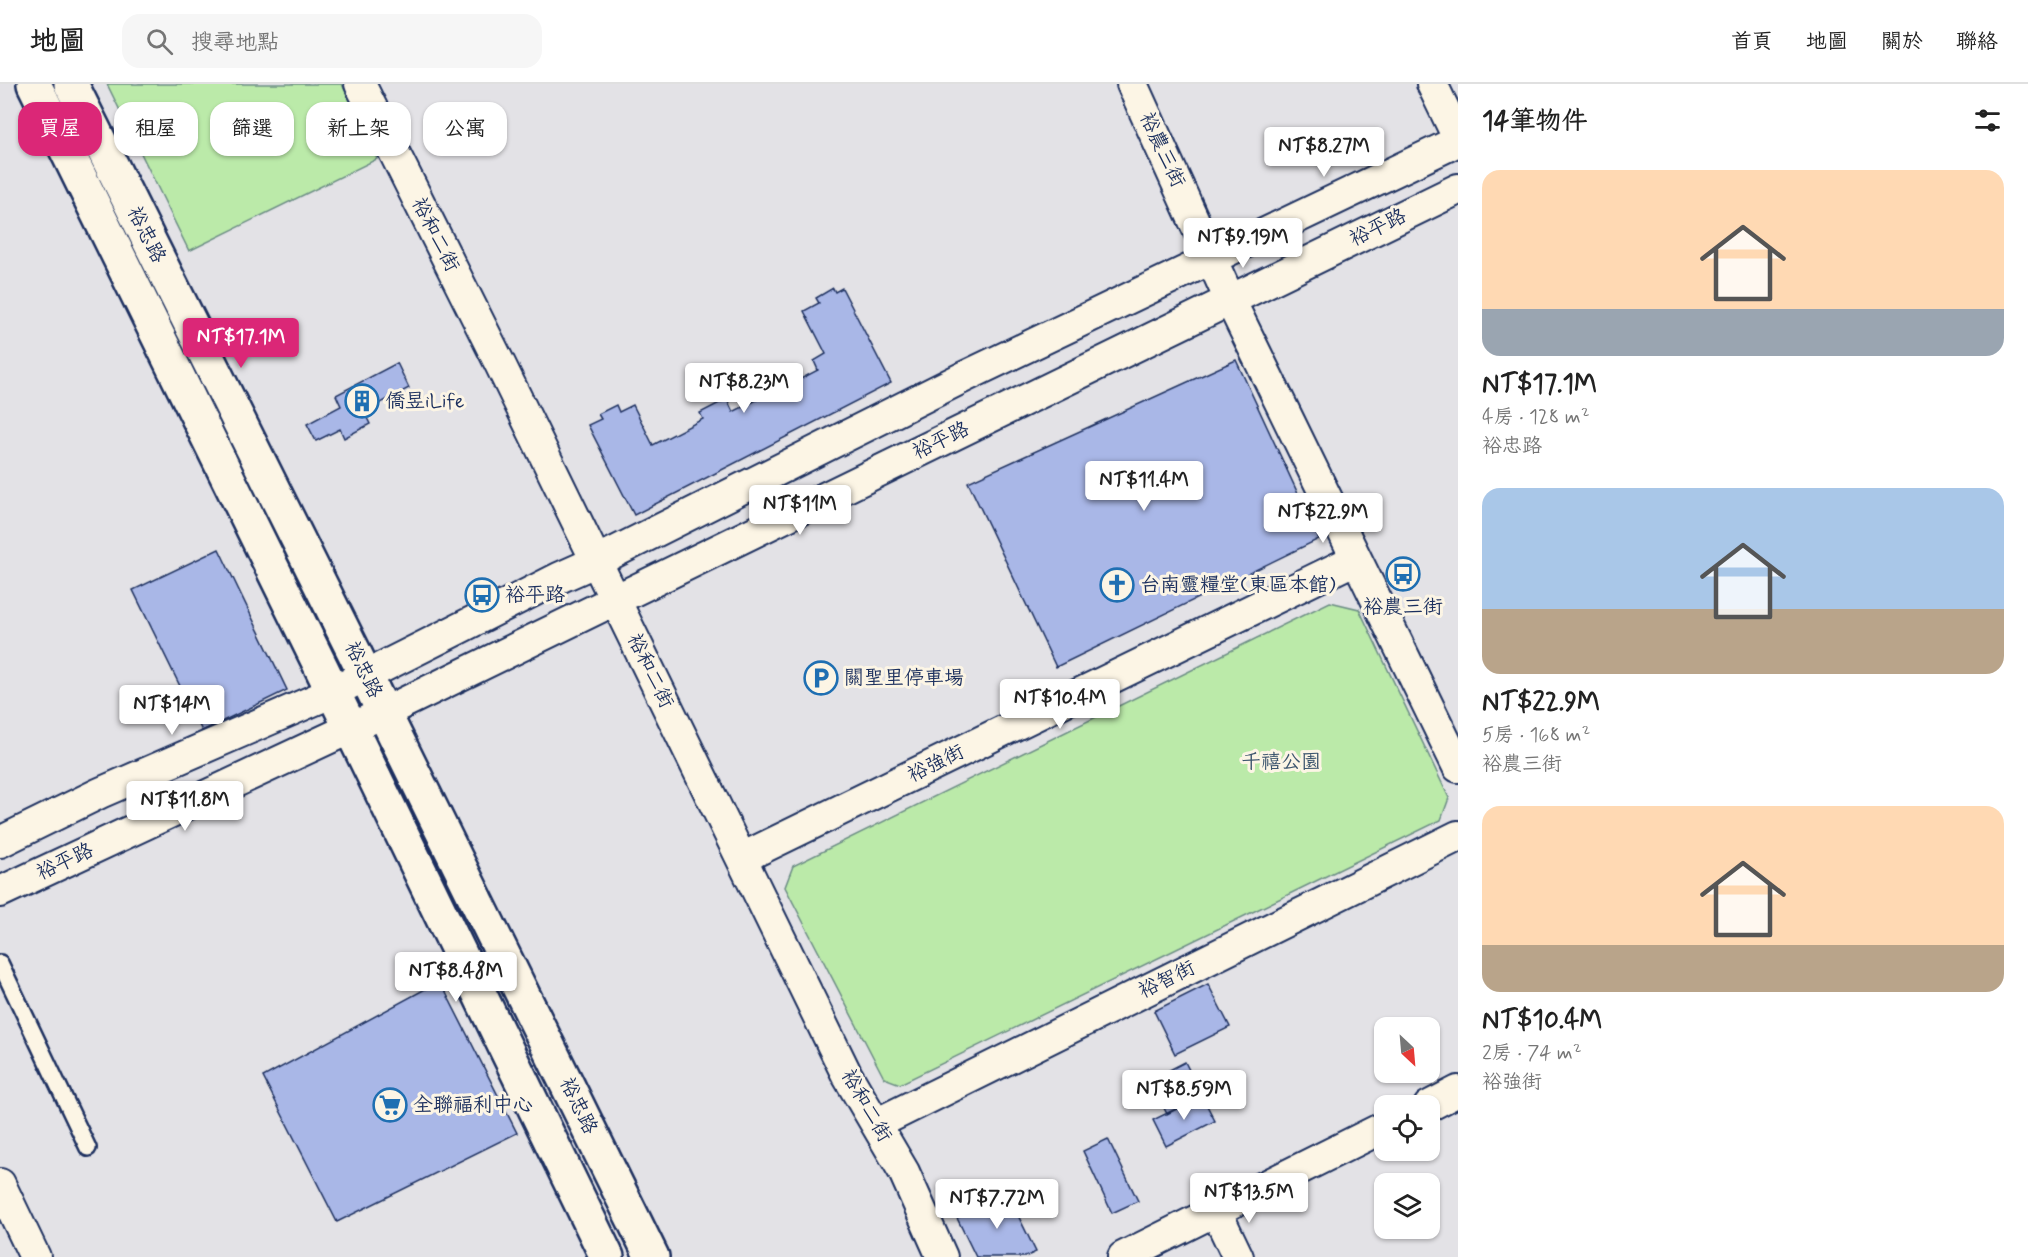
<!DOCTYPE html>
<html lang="zh-TW">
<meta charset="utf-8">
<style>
:root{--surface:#fff;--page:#f6f6f6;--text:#222;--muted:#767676;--line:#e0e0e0;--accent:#db2777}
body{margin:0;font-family:Mynerve,"LXGW WenKai TC",sans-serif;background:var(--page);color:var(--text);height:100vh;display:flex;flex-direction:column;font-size:22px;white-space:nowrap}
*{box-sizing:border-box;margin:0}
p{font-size:20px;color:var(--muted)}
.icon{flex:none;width:33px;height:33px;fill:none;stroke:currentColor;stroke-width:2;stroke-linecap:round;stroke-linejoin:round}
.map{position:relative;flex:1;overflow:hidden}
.panel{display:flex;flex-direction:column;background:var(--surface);width:570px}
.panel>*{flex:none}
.top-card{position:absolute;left:18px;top:18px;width:570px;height:54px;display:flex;gap:12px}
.needle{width:39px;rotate:154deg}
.tools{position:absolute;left:1374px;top:933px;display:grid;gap:12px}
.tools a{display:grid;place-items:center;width:66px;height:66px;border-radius:12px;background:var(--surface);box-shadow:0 2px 4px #0004;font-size:30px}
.price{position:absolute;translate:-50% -51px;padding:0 14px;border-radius:6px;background:#fff;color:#222;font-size:20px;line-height:39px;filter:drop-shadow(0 2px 3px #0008)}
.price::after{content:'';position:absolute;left:50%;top:36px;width:18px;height:14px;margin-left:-9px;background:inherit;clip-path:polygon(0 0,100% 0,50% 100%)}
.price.current{background:var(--accent);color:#fff}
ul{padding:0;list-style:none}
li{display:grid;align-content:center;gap:12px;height:318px;padding:0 24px}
li span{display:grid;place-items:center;height:186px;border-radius:18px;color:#555}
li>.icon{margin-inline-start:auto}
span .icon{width:108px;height:108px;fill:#fffc;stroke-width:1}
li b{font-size:26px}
h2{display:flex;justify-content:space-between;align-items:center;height:72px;padding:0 24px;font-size:26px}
.tag{padding:0 21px;border-radius:18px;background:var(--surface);box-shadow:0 2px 4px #0004;font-size:21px;line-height:54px}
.tag.current{background:var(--accent);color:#fff}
header{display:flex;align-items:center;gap:36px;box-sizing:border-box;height:84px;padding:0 30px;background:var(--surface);border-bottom:2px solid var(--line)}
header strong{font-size:28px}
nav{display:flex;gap:33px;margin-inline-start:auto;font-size:21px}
.search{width:420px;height:54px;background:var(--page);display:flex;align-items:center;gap:15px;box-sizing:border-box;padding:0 21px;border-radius:18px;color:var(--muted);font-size:22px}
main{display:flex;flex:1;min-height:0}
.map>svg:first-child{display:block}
.green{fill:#bbeaa9;stroke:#6b8c84;stroke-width:1.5}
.building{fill:#a9b7e7;stroke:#1b2f5e;stroke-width:1.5}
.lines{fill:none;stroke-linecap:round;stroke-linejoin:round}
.service-casing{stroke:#1b2f5e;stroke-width:20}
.minor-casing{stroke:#1b2f5e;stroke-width:34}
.tertiary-casing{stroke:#1b2f5e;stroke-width:38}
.service{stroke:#fcf5e5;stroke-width:15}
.minor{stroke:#fcf5e5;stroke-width:30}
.tertiary{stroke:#fcf5e5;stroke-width:33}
.labels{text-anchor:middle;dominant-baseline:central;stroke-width:6;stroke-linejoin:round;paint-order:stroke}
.street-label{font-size:20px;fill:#1b2f5e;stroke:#fcf5e5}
.poi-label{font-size:20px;fill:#1b2f5e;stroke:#fcf5e5;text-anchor:start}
.park-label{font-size:20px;fill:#3b546d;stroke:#fcf5e5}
</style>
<header>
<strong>地圖</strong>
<div class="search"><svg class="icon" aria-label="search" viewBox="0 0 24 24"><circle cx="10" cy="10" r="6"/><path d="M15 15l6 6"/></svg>搜尋地點</div>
<nav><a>首頁</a><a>地圖</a><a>關於</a><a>聯絡</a></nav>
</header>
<main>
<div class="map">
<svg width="1458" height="1173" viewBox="0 0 1458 1173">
<rect width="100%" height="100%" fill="#e3e2e6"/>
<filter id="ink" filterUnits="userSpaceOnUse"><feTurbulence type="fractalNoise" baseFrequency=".0167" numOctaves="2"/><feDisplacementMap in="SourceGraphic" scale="12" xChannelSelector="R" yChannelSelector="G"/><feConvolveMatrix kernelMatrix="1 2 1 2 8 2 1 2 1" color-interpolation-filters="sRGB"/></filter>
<g filter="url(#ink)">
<path class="green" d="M107,0H342L377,75L189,167Z
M1330,518L1359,525L1449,714L1441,736L900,1000L884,994L785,803L793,782Z"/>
<path class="building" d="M833,204L835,208L842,204L891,299L634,431L588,341L601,335L598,330L616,321L619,328L633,321L653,361L703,335L700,329L727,315L733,328L774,307L768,295L786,285L793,299L818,286L814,277L826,270L804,227L819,219L816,214Z
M1236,276L1319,455L1056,583L968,398Z
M397,279L409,304L364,328L370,340L344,354L340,345L316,357L307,340L341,322L336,311Z
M219,465L287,606L202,647L133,506Z
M440,897L517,1049L337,1138L263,993Z
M1208,900L1230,943L1175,970L1154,927Z
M1185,978L1202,1012L1167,1030L1150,996Z
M1202,1012L1215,1037L1166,1062L1153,1036Z
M1108,1055L1138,1117L1112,1129L1083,1067Z
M1007,1109L1036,1168L1025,1173H976L957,1134Z"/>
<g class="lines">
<defs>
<path id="service" d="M0,879L88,1064"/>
<path id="minor" d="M360,0L500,280L847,991L904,1088L942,1173
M1132,0L1230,216L1458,683
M1432,0L1458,54
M0,758L100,709L333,608L561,493L597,477L964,293L1458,57
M742,774L1356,475
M0,808L383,629L1458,105
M1429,1022L1458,1007
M876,1040L1458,752
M0,1100L35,1173
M1216,1127L1238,1173
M1123,1173L1384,1043"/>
<path id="tertiary" d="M34,0L321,583L607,1173
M71,0L354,568L652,1173"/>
</defs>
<use href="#service" class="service-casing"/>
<use href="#minor" class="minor-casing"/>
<use href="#tertiary" class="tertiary-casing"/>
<use href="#service" class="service"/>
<use href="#minor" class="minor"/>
<use href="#tertiary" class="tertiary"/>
</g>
</g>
<defs>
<symbol id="building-ring" viewBox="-11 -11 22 22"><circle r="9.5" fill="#fcf5e5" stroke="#1f6fb2" stroke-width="1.5"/><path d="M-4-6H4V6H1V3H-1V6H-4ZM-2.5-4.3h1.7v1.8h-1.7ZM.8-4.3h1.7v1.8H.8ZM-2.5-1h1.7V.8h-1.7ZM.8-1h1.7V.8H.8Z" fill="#1f6fb2"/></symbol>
<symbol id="bus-ring" viewBox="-11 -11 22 22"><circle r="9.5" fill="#fcf5e5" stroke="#1f6fb2" stroke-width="1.5"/><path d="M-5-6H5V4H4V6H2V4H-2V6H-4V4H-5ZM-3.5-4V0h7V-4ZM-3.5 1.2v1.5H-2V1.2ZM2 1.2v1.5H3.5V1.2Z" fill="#1f6fb2"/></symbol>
<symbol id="church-ring" viewBox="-11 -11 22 22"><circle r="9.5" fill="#fcf5e5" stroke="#1f6fb2" stroke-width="1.5"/><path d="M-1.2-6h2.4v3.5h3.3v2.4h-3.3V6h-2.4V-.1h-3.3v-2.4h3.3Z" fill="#1f6fb2"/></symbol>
<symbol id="parking-ring" viewBox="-11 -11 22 22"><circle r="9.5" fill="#fcf5e5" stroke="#1f6fb2" stroke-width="1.5"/><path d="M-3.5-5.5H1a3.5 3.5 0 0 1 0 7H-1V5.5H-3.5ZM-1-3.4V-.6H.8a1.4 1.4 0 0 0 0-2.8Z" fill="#1f6fb2"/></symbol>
<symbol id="supermarket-ring" viewBox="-11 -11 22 22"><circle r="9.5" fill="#fcf5e5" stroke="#1f6fb2" stroke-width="1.5"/><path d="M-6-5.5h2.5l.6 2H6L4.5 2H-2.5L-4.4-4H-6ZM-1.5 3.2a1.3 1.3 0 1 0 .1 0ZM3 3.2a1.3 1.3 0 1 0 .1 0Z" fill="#1f6fb2"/></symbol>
</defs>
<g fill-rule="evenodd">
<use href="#building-ring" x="343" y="298" width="38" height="38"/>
<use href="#bus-ring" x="1384" y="471" width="38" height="38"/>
<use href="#church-ring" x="1098" y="482" width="38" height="38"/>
<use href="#bus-ring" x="463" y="492" width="38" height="38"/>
<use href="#parking-ring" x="802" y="575" width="38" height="38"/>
<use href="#supermarket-ring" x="371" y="1002" width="38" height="38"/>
</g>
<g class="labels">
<g class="street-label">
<text transform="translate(1162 66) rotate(65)">裕農三街</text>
<text transform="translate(1378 144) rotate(-26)">裕平路</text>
<text transform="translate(146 151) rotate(63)">裕忠路</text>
<text transform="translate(435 151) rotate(63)">裕和二街</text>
<text transform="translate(941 357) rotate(-26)">裕平路</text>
<text transform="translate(363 586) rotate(64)">裕忠路</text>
<text transform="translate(650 587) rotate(64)">裕和二街</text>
<text transform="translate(936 680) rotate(-26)">裕強街</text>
<text transform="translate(65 778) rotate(-25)">裕平路</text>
<text transform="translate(1167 896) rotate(-26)">裕智街</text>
<text transform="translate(578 1022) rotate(64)">裕忠路</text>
<text transform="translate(866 1022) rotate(60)">裕和二街</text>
</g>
<g class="poi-label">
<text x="385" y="317">僑昱iLife</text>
<text x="1140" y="501">台南靈糧堂(東區本館)</text>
<text x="505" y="511">裕平路</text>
<text x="1403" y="523" text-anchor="middle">裕農三街</text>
<text x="844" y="594">關聖里停車場</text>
<text x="413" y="1021">全聯福利中心</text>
</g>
<g class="park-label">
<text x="1281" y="678">千禧公園</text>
</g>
</g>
</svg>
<div class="tools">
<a><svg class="needle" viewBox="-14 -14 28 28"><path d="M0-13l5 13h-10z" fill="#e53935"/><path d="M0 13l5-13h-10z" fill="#767676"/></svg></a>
<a><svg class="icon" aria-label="locate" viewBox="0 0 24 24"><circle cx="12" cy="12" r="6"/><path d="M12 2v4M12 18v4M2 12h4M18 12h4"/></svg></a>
<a><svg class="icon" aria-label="layers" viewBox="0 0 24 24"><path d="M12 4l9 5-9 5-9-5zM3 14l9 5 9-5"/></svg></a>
</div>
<b class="price" style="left:1324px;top:94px">NT$8.27M</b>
<b class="price" style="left:1243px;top:185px">NT$9.19M</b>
<b class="price current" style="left:241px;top:285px">NT$17.1M</b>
<b class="price" style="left:744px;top:330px">NT$8.23M</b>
<b class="price" style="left:1144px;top:428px">NT$11.4M</b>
<b class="price" style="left:800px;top:452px">NT$11M</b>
<b class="price" style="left:1323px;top:460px">NT$22.9M</b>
<b class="price" style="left:1060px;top:646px">NT$10.4M</b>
<b class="price" style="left:172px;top:652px">NT$14M</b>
<b class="price" style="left:185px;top:748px">NT$11.8M</b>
<b class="price" style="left:456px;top:919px">NT$8.48M</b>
<b class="price" style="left:1184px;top:1037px">NT$8.59M</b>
<b class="price" style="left:1249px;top:1140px">NT$13.5M</b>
<b class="price" style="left:997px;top:1146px">NT$7.72M</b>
<div class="top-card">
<a class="tag current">買屋</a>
<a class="tag">租屋</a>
<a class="tag">篩選</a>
<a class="tag">新上架</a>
<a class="tag">公寓</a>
</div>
</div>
<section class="panel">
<h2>14筆物件<svg class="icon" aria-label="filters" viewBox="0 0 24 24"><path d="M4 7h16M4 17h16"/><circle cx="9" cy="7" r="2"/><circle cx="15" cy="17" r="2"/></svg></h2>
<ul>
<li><span style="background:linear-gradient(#ffd9b3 75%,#9aa5b1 0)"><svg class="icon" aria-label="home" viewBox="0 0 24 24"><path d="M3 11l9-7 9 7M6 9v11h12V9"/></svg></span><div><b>NT$17.1M</b><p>4房 · 128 m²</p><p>裕忠路</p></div></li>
<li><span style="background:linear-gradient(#a9c7e8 65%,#b9a48a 0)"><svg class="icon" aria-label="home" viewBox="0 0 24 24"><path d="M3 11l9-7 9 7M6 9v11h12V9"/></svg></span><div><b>NT$22.9M</b><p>5房 · 168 m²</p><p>裕農三街</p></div></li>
<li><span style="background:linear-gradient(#ffd9b3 75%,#b9a48a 0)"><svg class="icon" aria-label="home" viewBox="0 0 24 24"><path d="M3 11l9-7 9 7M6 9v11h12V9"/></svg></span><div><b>NT$10.4M</b><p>2房 · 74 m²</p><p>裕強街</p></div></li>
</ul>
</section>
</main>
